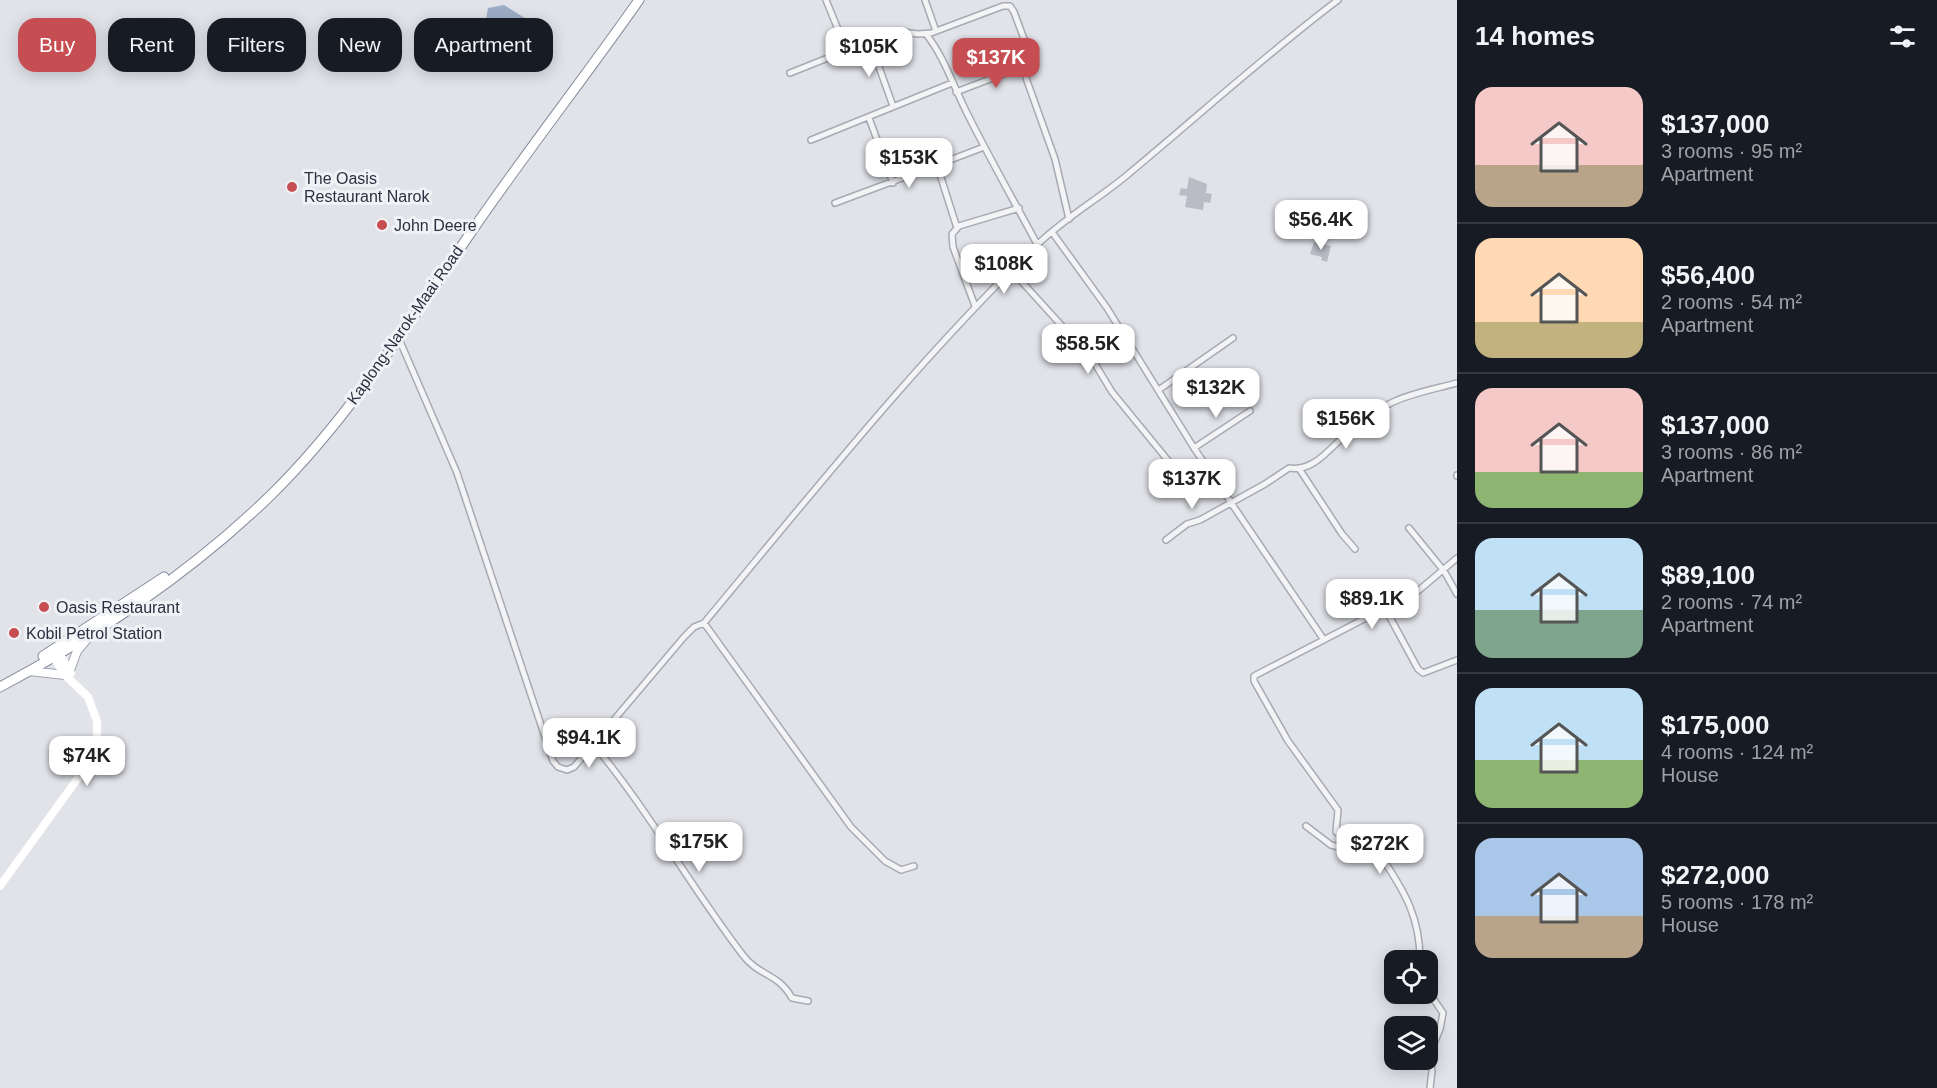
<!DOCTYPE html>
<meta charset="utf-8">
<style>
:root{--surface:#171b24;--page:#242831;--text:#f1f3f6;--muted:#9ea1a6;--line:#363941;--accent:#c64e52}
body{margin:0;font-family:Helvetica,sans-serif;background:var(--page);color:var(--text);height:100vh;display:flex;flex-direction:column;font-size:22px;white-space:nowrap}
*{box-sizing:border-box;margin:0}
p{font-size:20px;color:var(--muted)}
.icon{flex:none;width:33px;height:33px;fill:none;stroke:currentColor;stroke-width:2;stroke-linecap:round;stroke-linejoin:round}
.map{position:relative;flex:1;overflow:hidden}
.panel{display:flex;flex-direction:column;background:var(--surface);width:480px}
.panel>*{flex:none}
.top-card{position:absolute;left:18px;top:18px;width:570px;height:54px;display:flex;gap:12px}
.controls{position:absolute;left:1384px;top:950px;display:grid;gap:12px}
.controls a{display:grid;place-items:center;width:54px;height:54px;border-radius:12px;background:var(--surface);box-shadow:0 3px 15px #0003;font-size:30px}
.price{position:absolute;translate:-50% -51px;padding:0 14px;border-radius:12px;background:#fff;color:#222;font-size:20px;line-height:39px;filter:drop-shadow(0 2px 3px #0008)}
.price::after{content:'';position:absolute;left:50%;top:36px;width:18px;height:14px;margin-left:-9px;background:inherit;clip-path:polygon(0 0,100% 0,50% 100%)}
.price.on{background:var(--accent);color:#fff}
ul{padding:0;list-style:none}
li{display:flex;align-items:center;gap:18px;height:150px;padding:0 18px}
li+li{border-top:2px solid var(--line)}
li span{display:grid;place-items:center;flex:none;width:168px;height:120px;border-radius:18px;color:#555}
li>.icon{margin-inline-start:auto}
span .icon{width:72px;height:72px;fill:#fffc;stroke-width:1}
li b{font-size:26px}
h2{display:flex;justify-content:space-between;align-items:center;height:72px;padding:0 18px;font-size:26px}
.chip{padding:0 21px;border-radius:18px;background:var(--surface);box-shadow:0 3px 15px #0003;font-size:21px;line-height:54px}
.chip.on{background:var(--accent);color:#fff}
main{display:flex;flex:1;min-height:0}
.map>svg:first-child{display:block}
.water{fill:#9eadc7}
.building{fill:#b9bcc5}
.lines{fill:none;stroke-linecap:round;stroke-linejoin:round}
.street-casing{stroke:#a6aab3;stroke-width:8}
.primary-casing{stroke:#a1a6b4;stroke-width:10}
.highway-casing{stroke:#898f9f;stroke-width:11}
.street{stroke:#f4f4f7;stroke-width:5}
.secondary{stroke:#fff;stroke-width:8}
.primary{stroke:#fff;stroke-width:8}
.highway{stroke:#fff;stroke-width:9}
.poi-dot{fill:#c64e52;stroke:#f1f2f6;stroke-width:2}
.labels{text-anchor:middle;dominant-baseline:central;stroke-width:6;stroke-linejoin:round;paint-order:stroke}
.poi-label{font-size:16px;fill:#2a3040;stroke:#f1f2f6;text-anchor:start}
.street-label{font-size:16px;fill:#2a3040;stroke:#f1f2f6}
</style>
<main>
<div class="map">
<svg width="1457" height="1088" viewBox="0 0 1457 1088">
<rect width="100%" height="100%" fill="#e1e3e9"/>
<path class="water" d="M504,5L531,22L540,36L535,50C512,51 500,47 484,32L488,8Z"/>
<path class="building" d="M1189,177L1207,184L1206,193L1212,194L1210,203L1204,202L1203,210L1185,207L1187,196L1179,195L1181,188L1187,189Z
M1314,242L1331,246L1327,262L1321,260L1322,257L1310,254Z"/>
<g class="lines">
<defs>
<path id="street" d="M826,0L846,49
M925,0L936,31
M926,34C945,58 954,88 968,115C990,159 1014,201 1037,244
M870,42L893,106
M790,73L888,34L901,32L918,34L931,33L1003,6H1010L1014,12L1030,55L1026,78L1055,159L1069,219
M956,92L1027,65
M869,118L893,183
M811,140L952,83
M937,165L984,147
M835,203L937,165L957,228
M1052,232L1107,308L1194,448L1324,640
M1012,271L1092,359L1112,392L1175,469
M975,306L953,247L952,234L959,226L1019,208
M399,339L457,473L553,761L558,767L567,770L574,767L684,637L694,627L704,623L851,827L885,861L901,870L914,866
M1160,389L1233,338
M1194,448L1250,411
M1300,470L1342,534L1355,549
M1457,475V476
M1409,528L1444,571L1457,594
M1166,540L1187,524L1200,520L1265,484L1289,468C1315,472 1330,447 1349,432C1362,422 1376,411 1391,403C1411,393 1435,389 1457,383
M1386,610L1418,669L1423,673L1457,660
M704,623C811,495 916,362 1036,246C1063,219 1097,200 1126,176C1196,118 1265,55 1338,0
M594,745C649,811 690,886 742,954C759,977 777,972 792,998L808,1001
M1306,826L1331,845L1382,858C1405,892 1420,918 1420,960
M1392,837C1376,837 1347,842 1336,832L1338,810L1288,741L1254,681V676L1418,591L1457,558
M1428,991L1443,1013L1440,1029L1430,1053L1432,1071L1430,1088"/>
<path id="primary" d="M70,670L77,651L88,638
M29,671L65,675"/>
<path id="highway" d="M43,656L164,577
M0,687C98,635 193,571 272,494C351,416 411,319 474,228C527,151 585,77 639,0"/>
</defs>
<use href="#street" class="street-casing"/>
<use href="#primary" class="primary-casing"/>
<use href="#highway" class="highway-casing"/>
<use href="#street" class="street"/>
<path class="secondary" d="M57,650L71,673
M0,886L86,767L97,741V721L88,697L65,675L50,652"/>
<use href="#primary" class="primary"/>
<use href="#highway" class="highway"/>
</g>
<g class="poi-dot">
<circle cx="292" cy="187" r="6"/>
<circle cx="382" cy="225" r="6"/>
<circle cx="44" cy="607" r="6"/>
<circle cx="14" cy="633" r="6"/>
</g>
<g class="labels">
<g class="poi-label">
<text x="304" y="178">The Oasis<tspan x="304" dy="18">Restaurant Narok</tspan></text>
<text x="394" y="225">John Deere</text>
<text x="56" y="607">Oasis Restaurant</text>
<text x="26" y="633">Kobil Petrol Station</text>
</g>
<g class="street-label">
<text transform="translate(405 325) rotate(-55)">Kaplong-Narok-Maai Road</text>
</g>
</g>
</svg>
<div class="controls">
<a><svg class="icon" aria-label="locate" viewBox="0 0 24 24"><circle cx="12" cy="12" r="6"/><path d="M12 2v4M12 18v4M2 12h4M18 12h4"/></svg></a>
<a><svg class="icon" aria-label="layers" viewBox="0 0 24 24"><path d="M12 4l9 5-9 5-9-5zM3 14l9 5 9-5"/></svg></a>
</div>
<b class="price" style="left:869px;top:78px">$105K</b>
<b class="price on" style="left:996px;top:89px">$137K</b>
<b class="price" style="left:909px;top:189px">$153K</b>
<b class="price" style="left:1321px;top:251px">$56.4K</b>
<b class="price" style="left:1004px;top:295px">$108K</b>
<b class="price" style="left:1088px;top:375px">$58.5K</b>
<b class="price" style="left:1216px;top:419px">$132K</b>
<b class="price" style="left:1346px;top:450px">$156K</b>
<b class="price" style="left:1192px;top:510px">$137K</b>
<b class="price" style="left:1372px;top:630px">$89.1K</b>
<b class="price" style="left:589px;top:769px">$94.1K</b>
<b class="price" style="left:87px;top:787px">$74K</b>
<b class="price" style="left:699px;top:873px">$175K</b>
<b class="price" style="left:1380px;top:875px">$272K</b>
<div class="top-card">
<a class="chip on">Buy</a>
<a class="chip">Rent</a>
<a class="chip">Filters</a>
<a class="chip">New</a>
<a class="chip">Apartment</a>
</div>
</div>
<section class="panel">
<h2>14 homes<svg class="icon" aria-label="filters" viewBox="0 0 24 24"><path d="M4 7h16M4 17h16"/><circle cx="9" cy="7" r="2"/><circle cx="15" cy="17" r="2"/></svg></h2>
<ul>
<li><span style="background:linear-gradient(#f6c9c9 65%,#b9a48a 0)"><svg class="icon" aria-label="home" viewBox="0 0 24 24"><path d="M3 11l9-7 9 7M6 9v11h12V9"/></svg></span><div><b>$137,000</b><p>3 rooms · 95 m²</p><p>Apartment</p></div></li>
<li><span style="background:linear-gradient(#ffd9b3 70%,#c2b280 0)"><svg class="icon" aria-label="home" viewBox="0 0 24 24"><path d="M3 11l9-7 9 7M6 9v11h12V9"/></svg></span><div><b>$56,400</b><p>2 rooms · 54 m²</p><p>Apartment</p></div></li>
<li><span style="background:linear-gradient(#f6c9c9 70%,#8fb573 0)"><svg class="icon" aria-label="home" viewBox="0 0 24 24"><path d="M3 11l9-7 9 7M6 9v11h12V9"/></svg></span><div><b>$137,000</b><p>3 rooms · 86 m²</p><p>Apartment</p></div></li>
<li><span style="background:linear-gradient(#bfe0f5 60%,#7fa58c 0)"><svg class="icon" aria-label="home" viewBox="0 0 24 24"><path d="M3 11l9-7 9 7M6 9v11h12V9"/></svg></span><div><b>$89,100</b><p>2 rooms · 74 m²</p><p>Apartment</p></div></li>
<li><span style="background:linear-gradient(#bfe0f5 60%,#8fb573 0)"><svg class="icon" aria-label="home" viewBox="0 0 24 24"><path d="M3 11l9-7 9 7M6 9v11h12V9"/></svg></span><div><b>$175,000</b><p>4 rooms · 124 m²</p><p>House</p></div></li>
<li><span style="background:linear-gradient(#a9c7e8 65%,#b9a48a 0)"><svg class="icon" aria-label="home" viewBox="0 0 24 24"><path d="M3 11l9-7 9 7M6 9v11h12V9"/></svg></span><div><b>$272,000</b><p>5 rooms · 178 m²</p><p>House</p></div></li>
</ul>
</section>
</main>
